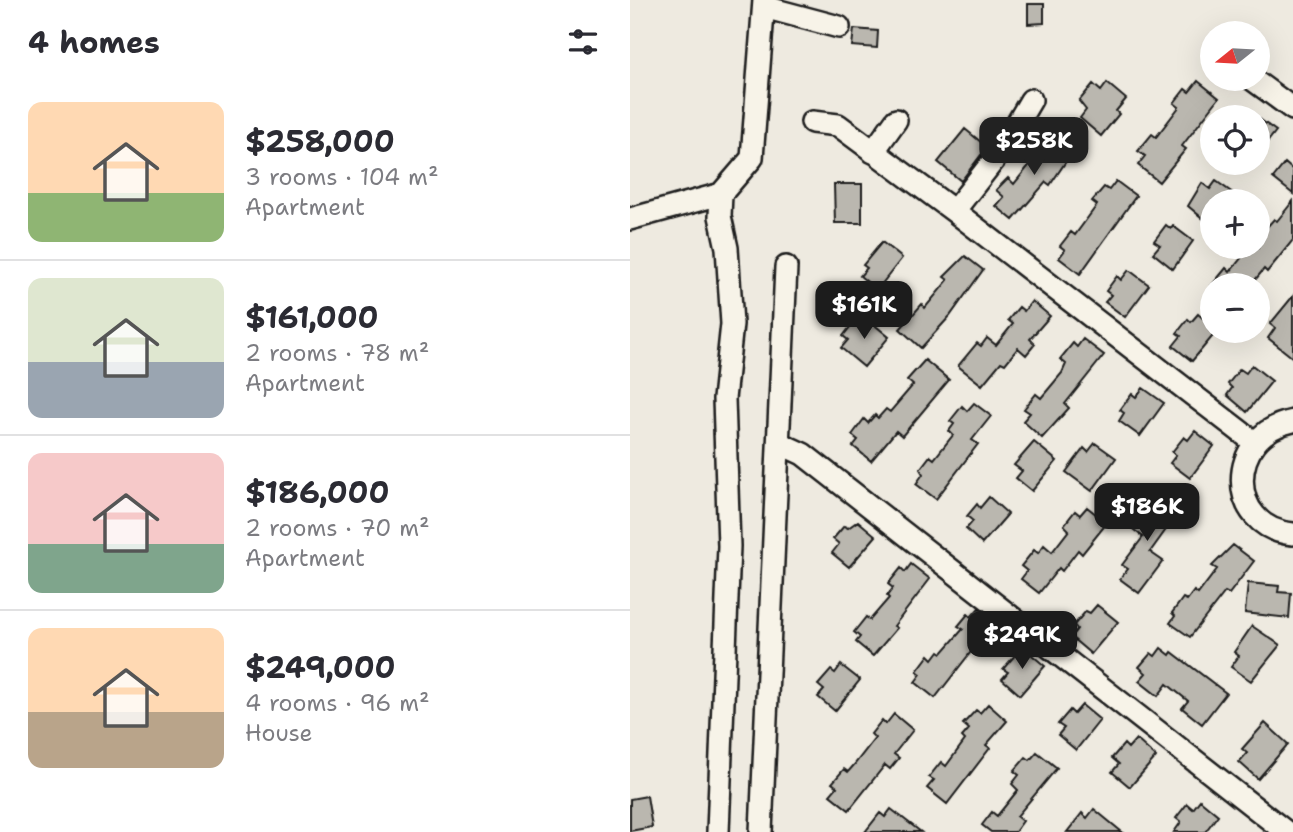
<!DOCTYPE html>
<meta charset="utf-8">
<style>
:root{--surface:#fff;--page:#f7f7f7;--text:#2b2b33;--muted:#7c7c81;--line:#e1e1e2;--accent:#1c1c1c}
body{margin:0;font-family:"Shantell Sans",sans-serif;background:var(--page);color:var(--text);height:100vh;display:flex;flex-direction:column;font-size:26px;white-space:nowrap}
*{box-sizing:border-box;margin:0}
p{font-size:23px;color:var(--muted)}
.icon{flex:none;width:38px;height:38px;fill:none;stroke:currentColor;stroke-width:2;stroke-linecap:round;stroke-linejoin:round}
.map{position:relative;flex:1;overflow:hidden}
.drawer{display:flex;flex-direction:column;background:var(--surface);width:630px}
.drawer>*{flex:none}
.needle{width:46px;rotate:252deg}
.buttons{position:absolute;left:570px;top:21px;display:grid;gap:14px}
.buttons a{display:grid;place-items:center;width:70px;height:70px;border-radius:50%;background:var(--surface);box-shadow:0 7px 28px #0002;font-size:35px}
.price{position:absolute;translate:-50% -60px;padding:0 16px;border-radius:14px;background:var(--accent);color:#fff;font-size:23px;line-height:46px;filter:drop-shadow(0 2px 4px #0008)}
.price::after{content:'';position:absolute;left:50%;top:42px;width:21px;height:16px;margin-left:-10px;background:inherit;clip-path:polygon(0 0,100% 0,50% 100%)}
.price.active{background:#222;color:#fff}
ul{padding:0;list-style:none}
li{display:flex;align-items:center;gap:21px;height:175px;padding:0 28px}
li+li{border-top:2px solid var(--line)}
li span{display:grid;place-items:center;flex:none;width:196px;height:140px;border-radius:14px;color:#555}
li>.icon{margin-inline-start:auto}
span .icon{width:84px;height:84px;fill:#fffc;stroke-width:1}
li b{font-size:30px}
h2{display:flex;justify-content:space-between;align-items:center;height:84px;padding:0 28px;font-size:30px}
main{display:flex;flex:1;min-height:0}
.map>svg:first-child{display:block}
.building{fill:#bab7af;stroke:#1c1c1c;stroke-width:2}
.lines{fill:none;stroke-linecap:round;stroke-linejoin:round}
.minor-casing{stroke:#1c1c1c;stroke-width:26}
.minor{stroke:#f7f3e8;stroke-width:21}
</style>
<main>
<section class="drawer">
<h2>4 homes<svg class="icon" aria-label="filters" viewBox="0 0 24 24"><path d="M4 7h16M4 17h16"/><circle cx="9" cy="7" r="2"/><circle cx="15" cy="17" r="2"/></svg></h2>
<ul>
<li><span style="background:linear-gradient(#ffd9b3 65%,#8fb573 0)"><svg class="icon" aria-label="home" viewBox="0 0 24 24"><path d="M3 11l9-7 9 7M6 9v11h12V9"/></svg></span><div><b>$258,000</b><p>3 rooms · 104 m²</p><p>Apartment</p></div></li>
<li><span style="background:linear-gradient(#dfe7d0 60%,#9aa5b1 0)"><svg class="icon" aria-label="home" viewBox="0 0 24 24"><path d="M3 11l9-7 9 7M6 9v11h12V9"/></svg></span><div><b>$161,000</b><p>2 rooms · 78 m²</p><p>Apartment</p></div></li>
<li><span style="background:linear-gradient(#f6c9c9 65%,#7fa58c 0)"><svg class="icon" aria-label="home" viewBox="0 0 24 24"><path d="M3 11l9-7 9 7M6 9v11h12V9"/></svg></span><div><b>$186,000</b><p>2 rooms · 70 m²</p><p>Apartment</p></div></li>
<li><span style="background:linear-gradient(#ffd9b3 60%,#b9a48a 0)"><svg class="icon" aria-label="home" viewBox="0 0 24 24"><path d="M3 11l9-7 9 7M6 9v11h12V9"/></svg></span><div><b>$249,000</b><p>4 rooms · 96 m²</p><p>House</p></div></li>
</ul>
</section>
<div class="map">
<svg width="663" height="832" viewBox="0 0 663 832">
<rect width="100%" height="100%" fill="#eeeae0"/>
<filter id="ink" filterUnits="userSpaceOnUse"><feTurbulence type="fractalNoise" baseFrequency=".0143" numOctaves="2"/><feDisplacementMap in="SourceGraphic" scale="14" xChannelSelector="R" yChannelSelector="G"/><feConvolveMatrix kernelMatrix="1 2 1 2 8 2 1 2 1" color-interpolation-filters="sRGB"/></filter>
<g filter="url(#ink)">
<path class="building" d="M398,4H414V23L398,24Z
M224,29L248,31L247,48L222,46Z
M568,81L589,98L552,146L556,149L529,182L508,165L515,156L508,151L522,134L526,137L549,107L544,103L555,89L559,92Z
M477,83L496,99L486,111L489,114L471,136L450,118L456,110L449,101L463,84L471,91Z
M628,118L646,131L628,154Z
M335,129L357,147L331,181L308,162Z
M424,135L443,151L420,185L416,182L383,220L366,206L374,197L366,190L378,178L384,184L406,157L401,154L412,141L416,145Z
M655,163L663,170V194L643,178Z
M486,181L506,196L450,274L429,258L435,250L430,246L441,232L445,235L467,205L462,201L474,187L479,190Z
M586,181L614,201H583V227L558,206L572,183L580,189Z
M204,184H232V223H205Z
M663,201V240L637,272L634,269L621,285H582L596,268L600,272L620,247H628V220L637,227L644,219L647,221Z
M536,225L541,229L543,226L563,241L543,269L523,253L530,245L524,241Z
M252,242L272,258L247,290L230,276L237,268L233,265Z
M335,256L353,270L320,316L291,348L270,329L292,304L295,308L318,280L314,277Z
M499,270L519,285L495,317L475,302L481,295L476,291L487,276L491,280Z
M663,296V358L638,338L645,328L640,324Z
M402,301L420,316L400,339L405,344L396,355L388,348L375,364L371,362L352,385L328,366L347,343L351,346L357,338L366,345L383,324L378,320L389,307L394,311Z
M568,314L583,327V331H587L562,361L543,346L551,336L547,333L558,319L561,322Z
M235,317L259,337L234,367L211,348L218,340L213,336L224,322L228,326Z
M453,339L474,355L435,404L439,408L412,438L393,421L400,413L394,409L406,394L411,398L432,373L436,364L430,359L443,343L447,347Z
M295,360L319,380L272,436L266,431L241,461L223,446L228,440L222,435L234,419L238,423L245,415L248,418L256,409L260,412L283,385L277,380Z
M622,365L642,381L617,412L597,395L602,388L598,384L610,369L616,373Z
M513,388L534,403L510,436L489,421L494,413L490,410L502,394L506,397Z
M344,403L361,416L342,440L348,444L306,499L286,484L293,474L290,469L300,456L304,459L323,435L319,431L324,424L320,421L332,406L337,411Z
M565,431L584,446L560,478L540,463L546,455L542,452L554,437L558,440Z
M404,442L427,461L402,491L386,478L392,471L384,465Z
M465,443L486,458L462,491L436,472L454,448L458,452Z
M359,497L378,514L352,544L336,529L343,521L337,516L347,504L350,508Z
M528,498L548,513L520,552L533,561L509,593L490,579L498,569L492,565L513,537L499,526L517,501L523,505Z
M457,507L477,523L452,554L448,550L432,571L429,568L409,593L391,579L397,571L391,566L404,550L408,553L414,545L422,552L439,530L434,525L445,511L450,515Z
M228,521L246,536L219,567L202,553L209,544L203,539L214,526L218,528Z
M603,545L624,561L599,594L595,592L560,637L540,623L545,616L542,613L553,598L557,600L564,591L568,594L587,569L582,566Z
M281,564L300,579L264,626L267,628L243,656L226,642L230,637L224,632L236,617L240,620L259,598L257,596L263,588L258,584L271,568L275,572Z
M618,583L649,586L648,592L661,593L659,618L615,613Z
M467,605L488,622L461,654L441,637L447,629L444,625L456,611L460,613Z
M349,608L365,621L305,698L285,682L291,674L287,671L299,655L303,659L309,651L312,653L333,629L328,626L338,614L341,617Z
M622,626L650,645L621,681L601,667L609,656L604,652Z
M531,648L540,655L542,652L596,693L572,724L552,708L558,701L537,684L528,696L509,681L516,673L509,667L521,653L525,656Z
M396,650L415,666L390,695L372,679L378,672L373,669L386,654L390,657Z
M211,665L230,680L205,711L188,697L194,690L188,685L201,670L205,673Z
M358,704L377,721L356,745L360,748L317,804L297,788L304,780L299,777L311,762L316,766L335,740L332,737L339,729L333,724L346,710L350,713Z
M452,705L470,720L446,750L428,735L434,728L428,724L440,710L444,714Z
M264,714L283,730L264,754L269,758L260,769L255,765L219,810L200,795L207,787L202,783L214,769L218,772L224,765L245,738L241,734L252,720L256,724Z
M635,723L658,744L628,779L609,762L617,753L612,749Z
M506,739L526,757L500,787L482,772L489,764L482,758L494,744L498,748Z
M407,752L427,768L387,816L393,821L385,832H361L352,825L362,812L367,816L388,790L382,784L389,775L384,771L396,757L400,760Z
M17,796L22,827L0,831V799Z
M570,800L588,815L575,832H544L551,822L546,818L557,804L563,809Z
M261,809L291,832H235L250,813L255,817Z
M464,809L492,832H437L452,813L457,818Z"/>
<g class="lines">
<defs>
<path id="minor" d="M134,7L209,27
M622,79L663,109
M182,122L208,125L324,211L624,442
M243,152L266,120
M324,211L371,151L401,100
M0,219L91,194
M663,421C596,434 595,528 663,534
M149,443L173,454L656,832
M88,832L99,546L94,399L102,324L97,248L90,216L91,194L122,158L134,0
M131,832L156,267"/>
</defs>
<use href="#minor" class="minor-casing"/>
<use href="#minor" class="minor"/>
</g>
</g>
</svg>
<div class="buttons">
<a><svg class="needle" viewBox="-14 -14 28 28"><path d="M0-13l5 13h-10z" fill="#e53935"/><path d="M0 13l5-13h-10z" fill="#7c7c81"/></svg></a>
<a><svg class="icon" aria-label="locate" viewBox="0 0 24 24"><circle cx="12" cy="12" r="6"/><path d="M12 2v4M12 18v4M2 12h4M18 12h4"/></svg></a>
<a>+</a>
<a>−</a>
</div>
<b class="price active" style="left:404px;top:177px">$258K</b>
<b class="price" style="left:234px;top:341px">$161K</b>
<b class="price" style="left:517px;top:543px">$186K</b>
<b class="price" style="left:392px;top:671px">$249K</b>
</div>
</main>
